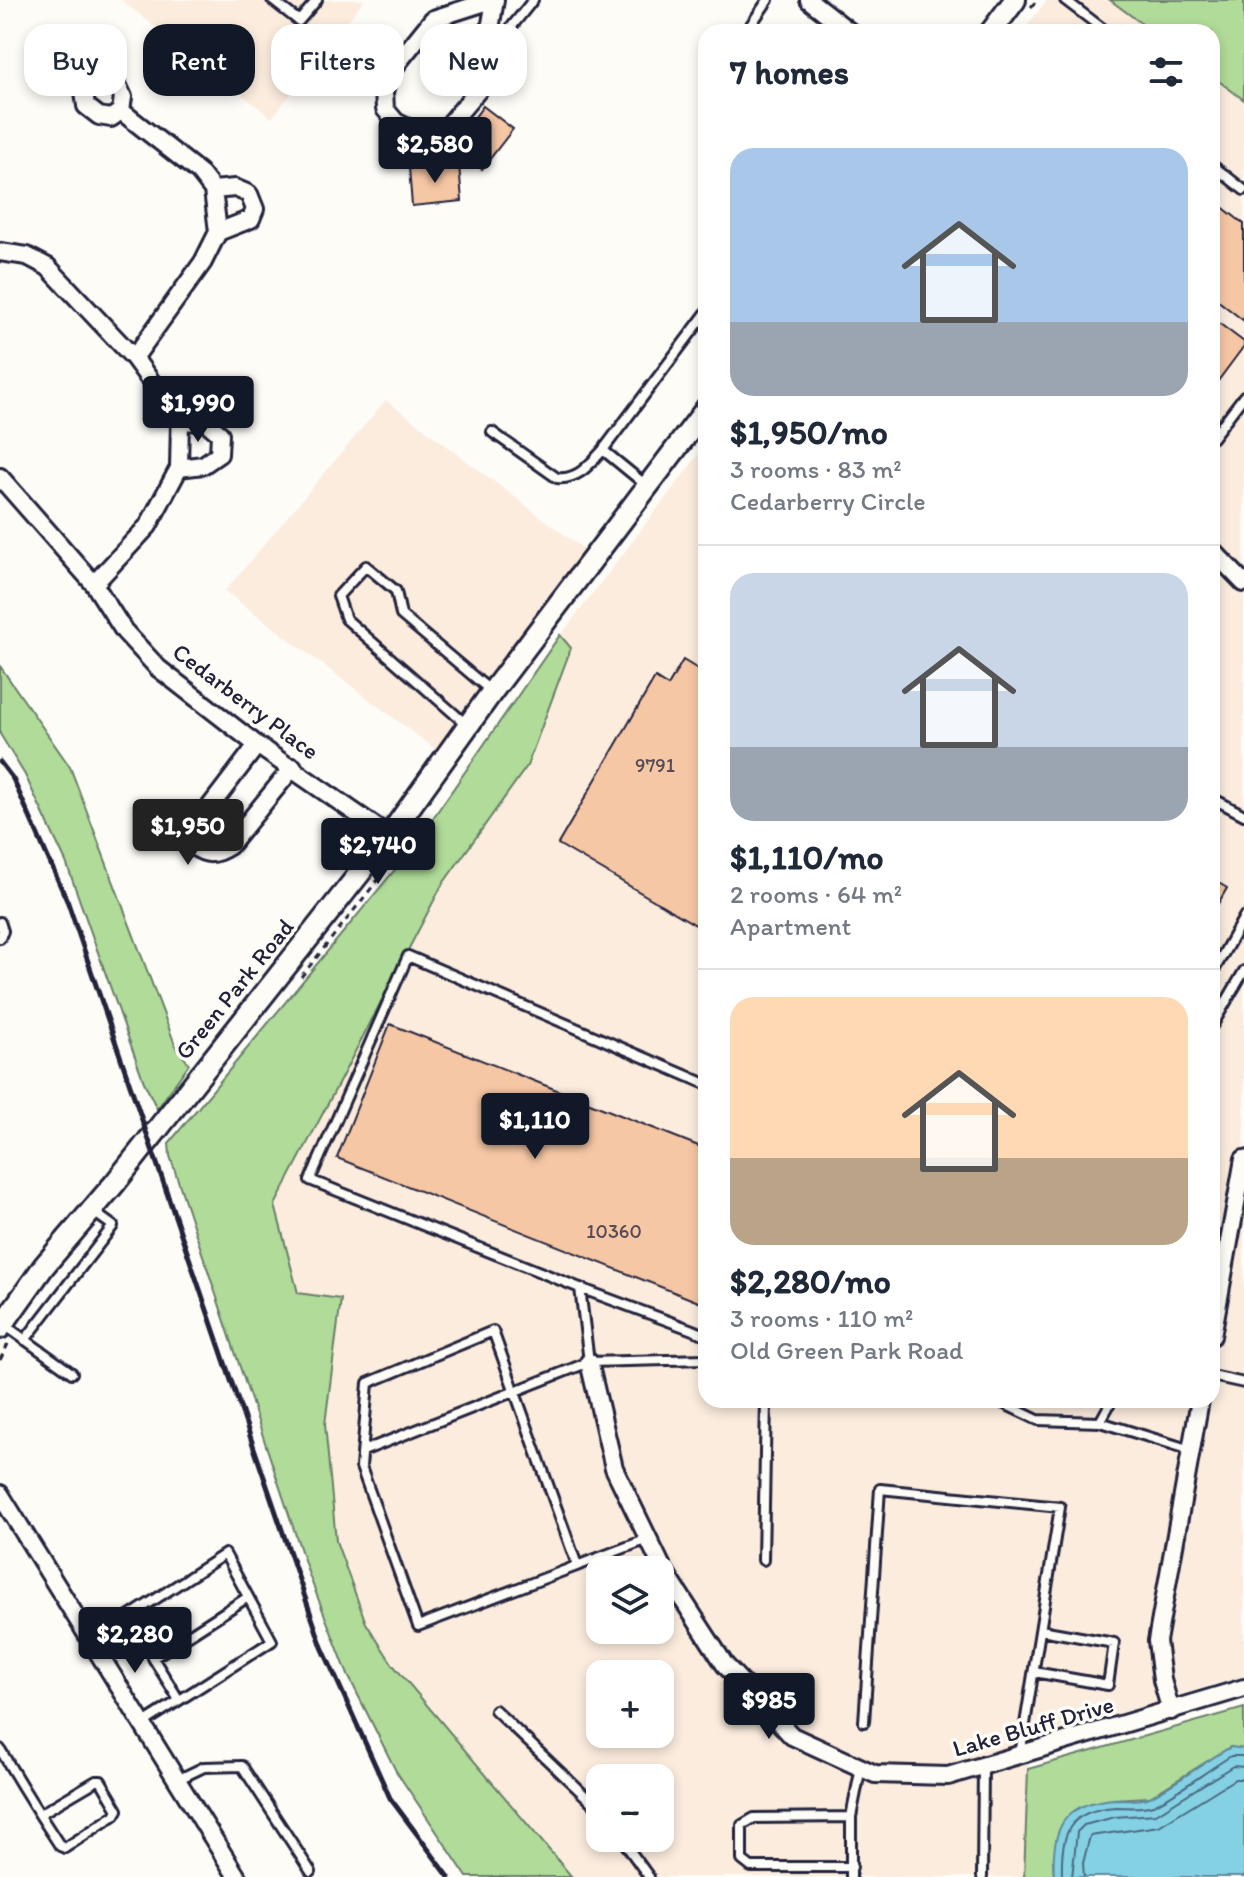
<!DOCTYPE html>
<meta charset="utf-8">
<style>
:root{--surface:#fff;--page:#f6f6f7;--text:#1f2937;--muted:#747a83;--line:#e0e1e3;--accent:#111827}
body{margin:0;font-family:Itim,sans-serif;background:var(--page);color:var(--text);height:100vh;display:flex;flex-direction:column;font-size:30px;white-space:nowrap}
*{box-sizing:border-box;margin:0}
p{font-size:26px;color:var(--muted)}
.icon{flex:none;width:44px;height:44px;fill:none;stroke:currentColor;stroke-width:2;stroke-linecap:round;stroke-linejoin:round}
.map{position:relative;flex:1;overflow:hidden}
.details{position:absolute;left:698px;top:24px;width:522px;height:1384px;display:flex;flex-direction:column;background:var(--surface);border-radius:24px;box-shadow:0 4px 12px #0003}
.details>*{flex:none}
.top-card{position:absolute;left:24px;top:24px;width:554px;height:72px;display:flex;gap:16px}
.buttons{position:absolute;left:586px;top:1556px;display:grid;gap:16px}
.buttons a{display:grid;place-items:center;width:88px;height:88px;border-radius:16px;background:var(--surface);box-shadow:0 4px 12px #0003;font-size:40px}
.price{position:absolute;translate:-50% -68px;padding:0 18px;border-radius:8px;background:var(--accent);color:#fff;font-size:26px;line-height:52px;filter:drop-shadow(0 2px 4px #0008)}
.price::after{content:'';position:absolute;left:50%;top:48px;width:24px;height:18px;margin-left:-12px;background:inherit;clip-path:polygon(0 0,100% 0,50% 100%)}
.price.on{background:#222;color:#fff}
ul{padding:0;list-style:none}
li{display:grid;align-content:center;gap:16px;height:424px;padding:0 32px}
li+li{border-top:2px solid var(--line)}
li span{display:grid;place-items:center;height:248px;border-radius:24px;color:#555}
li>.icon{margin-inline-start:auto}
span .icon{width:144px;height:144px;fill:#fffc;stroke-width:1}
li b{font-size:34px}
h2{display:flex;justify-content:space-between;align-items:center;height:96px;padding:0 32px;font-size:34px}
.pill{padding:0 28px;border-radius:24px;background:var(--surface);box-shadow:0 4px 12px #0003;font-size:28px;line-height:72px}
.pill.on{background:var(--accent);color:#fff}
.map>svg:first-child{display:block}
.built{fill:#fbecde;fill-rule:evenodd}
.green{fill:#b0db98;stroke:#697e6a;stroke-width:2}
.water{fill:#85d1e4;stroke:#5d8ba0;stroke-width:2}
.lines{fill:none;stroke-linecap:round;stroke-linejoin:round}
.shore{stroke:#4a687f;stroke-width:2}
.building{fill:#f6c7a5;stroke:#22223b;stroke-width:2}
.service-casing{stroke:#22223b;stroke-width:14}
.minor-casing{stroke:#22223b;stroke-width:22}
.tertiary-casing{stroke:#22223b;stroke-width:26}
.path{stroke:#22223b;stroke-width:3;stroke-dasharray:6 6;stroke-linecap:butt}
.service{stroke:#fdfcf7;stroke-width:8}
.minor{stroke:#fdfcf7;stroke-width:16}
.tertiary{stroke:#fdfcf7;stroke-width:20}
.rail{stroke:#22223b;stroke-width:5}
.labels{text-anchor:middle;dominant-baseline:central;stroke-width:7;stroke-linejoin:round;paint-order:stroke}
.number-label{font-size:20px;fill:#574b56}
.street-label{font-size:24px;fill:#22223b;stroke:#fdfcf7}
</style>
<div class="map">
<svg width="1244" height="1877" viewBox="0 0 1244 1877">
<rect width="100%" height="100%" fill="#fdfcf7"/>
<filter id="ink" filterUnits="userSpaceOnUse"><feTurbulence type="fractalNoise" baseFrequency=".0125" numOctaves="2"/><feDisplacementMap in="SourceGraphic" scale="16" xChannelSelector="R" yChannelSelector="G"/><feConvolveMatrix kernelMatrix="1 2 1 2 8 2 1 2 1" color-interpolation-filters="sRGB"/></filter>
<g filter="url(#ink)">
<path class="built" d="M121,0H364L272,118Z
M1047,0H1110L1153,32H1022Z
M1212,76L1244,100V1678L1214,1684L1029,1743L1024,1877H572L393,1665L366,1623L336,1542L325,1424L341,1300L298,1293L275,1205L442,885L527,766L571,649L561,635L706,445V1400H1212ZM600,1570H660V1630H600ZM600,1674H660V1734H600ZM600,1778H660V1838H600Z
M386,400L586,551L435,749L225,591Z"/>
<path class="green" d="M1110,0H1244V100L1212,76V32H1153Z
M560,635L571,648L527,766L442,885L275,1205L298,1293L341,1299L325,1424L336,1541L366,1623L393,1665L572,1877H467L396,1771L348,1675L309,1575L170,1156L169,1143L408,854Z
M0,666L70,767L176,1047L189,1064L157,1109L144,1082L66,862L25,775L0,734Z
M1244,1708V1749L1230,1747L1150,1797L1113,1799L1053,1861L1054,1877H1024L1028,1769Z"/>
<path class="water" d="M1231,1747L1244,1749V1877H1054C1051,1828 1063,1802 1116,1799C1128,1799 1141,1802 1152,1796C1179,1782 1204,1762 1231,1747Z"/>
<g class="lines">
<path class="shore" d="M1062,1877C1061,1834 1067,1810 1116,1807C1128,1807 1141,1809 1153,1805C1173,1797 1209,1769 1231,1756H1244
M1072,1877L1077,1832L1084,1825L1115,1817L1156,1814L1233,1766L1244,1767
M1084,1877L1083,1863L1090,1836L1159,1826L1235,1779H1244"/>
</g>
<path class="building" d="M483,106L513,129L482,169L453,147Z
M459,164L462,201L412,206L409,168Z
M1212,199L1244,224V321L1212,296Z
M1212,318L1244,342V346L1212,389Z
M683,660L706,674V931L558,844L655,678L668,686Z
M1212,879L1227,888L1212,914Z
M390,1024L706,1149V1305L337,1158Z"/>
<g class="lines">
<defs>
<path id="service" d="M272,0L299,21L317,0
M1065,0L1107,32
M746,32L768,0
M490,39L509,30L533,0
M1212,165L1244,190
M492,432L557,478C578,480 589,465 603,450L706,313
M1212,438L1244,396
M603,450L647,486
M467,725L346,619L338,596L366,566L396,591L401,615L492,692
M1212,798L1244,815
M0,922L3,931L0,938
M1212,974L1244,917
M1212,1026L1244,971
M580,1288L706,1335
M3,1324L72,1373
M25,1340L113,1226L91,1210
M589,1362L580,1288L310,1180L408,956L706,1084
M1212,1376L1244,1383
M996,1400L1038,1420L1100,1422L1191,1450
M1100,1422L1112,1400
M363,1451L589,1362L706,1359
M763,1560L766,1400
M577,1565L493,1331L368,1383L361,1467L418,1626L648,1539
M91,1641L225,1554L272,1641L142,1724
M1034,1672L1108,1685L1114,1643L1041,1630
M179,1700L153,1658L248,1597
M495,1710L600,1810
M864,1722L880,1489L1060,1507L1020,1755
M0,1749C19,1782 39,1814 60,1846L65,1848L115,1815L118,1810L101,1781H96L40,1814
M177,1780L204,1767L242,1766L311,1872
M851,1817L754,1818L742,1825V1860L751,1867H852
M621,1838L649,1877
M851,1877V1817L861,1767
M982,1877L983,1766"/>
<path id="minor" d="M492,0L433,19L391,71L384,91L385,109L396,122L412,130L442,133L480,88L495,0
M809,0L850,32
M121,111L111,118L99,116L86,106L84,92L88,80L102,78L117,84L123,97L121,111L199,172L213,190L218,232L203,262L134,358
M213,190L235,188L249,194L255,209L251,219L218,232
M0,252L27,256L48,267L134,358L180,421L179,468L148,526L94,584L124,631L158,668L257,745L389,836
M179,468L203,465L219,454L220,434L206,422L180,421
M0,477L94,584
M1212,550L1244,583
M257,745L193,829V846C207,856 215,855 229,846L293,767
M1212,1336L1244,1159
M589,1362L614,1468L663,1569L725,1665L792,1736L875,1774L948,1776L1244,1688
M0,1494L237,1877
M1171,1711L1162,1680L1157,1641L1200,1400"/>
<path id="tertiary" d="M991,32L1015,0
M0,1328L44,1266L115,1183L389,836L492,692L706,409"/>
</defs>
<use href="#service" class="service-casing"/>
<use href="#minor" class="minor-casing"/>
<use href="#tertiary" class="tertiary-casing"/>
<path class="path" d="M1031,7L1037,0
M301,977L393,861
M0,1360L9,1342"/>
<use href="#service" class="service"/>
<use href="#minor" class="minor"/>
<use href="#tertiary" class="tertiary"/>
<path class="rail" d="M0,762L13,779L68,903L322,1647L390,1798L449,1877"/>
</g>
</g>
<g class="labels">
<g class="number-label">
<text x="655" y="765">9791</text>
<text x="614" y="1231">10360</text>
</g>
<g class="street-label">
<text transform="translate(246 701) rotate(37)">Cedarberry Place</text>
<text transform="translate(234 989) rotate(-51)">Green Park Road</text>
<text transform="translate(1033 1726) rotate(-16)">Lake Bluff Drive</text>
</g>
</g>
</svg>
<div class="buttons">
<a><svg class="icon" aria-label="layers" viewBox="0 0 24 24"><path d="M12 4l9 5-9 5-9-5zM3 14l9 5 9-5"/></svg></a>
<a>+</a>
<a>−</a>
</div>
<b class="price" style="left:435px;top:185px">$2,580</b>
<b class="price" style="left:198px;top:444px">$1,990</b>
<b class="price on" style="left:188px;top:867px">$1,950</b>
<b class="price" style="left:378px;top:886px">$2,740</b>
<b class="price" style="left:535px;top:1161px">$1,110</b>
<b class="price" style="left:135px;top:1675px">$2,280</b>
<b class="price" style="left:769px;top:1741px">$985</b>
<div class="top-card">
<a class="pill">Buy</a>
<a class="pill on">Rent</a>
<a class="pill">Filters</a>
<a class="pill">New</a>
</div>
<section class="details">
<h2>7 homes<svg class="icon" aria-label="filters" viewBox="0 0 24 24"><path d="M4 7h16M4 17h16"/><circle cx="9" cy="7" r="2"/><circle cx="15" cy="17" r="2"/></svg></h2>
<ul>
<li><span style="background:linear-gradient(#a9c7e8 70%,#9aa5b1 0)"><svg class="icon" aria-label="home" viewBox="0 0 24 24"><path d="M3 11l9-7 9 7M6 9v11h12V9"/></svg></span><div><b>$1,950/mo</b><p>3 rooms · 83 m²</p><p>Cedarberry Circle</p></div></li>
<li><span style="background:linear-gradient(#c9d6e8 70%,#9aa5b1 0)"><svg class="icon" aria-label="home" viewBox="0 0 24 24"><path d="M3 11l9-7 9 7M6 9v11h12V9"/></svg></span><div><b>$1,110/mo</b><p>2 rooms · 64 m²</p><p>Apartment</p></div></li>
<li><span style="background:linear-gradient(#ffd9b3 65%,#b9a48a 0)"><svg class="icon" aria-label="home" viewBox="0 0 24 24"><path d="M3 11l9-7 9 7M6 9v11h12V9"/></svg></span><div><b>$2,280/mo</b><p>3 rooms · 110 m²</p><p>Old Green Park Road</p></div></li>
</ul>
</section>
</div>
